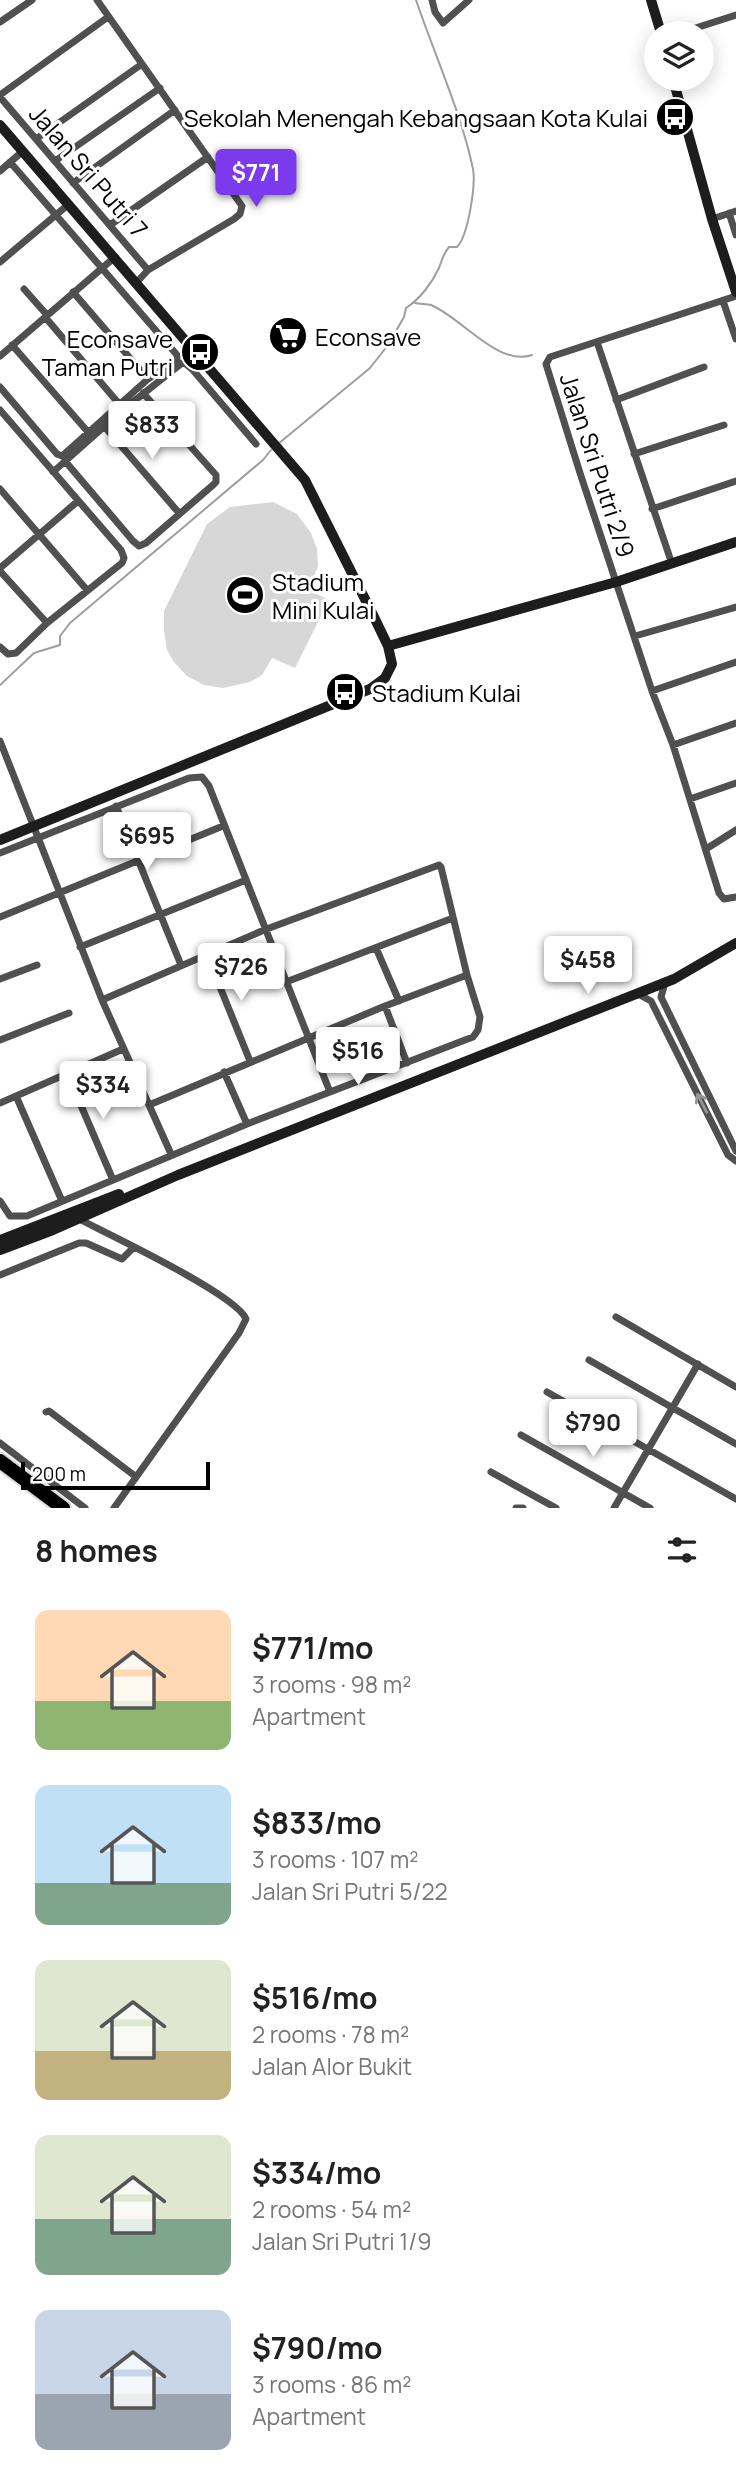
<!DOCTYPE html>
<meta charset="utf-8">
<style>
:root{--surface:#fff;--page:#f6f6f6;--text:#222;--muted:#767676;--accent:#7c3aed}
body{margin:0;font-family:Manrope,sans-serif;background:var(--page);color:var(--text);height:100vh;display:flex;flex-direction:column;font-size:26px;white-space:nowrap}
*{box-sizing:border-box;margin:0}
p{font-size:23px;color:var(--muted)}
.icon{flex:none;width:38px;height:38px;fill:none;stroke:currentColor;stroke-width:2;stroke-linecap:round;stroke-linejoin:round}
.map{position:relative;height:1508px;overflow:hidden}
.side{display:flex;flex-direction:column;background:var(--surface);flex:1}
.side>*{flex:none}
.tools{position:absolute;left:644px;top:21px;display:grid;gap:14px}
.tools a{display:grid;place-items:center;width:70px;height:70px;border-radius:50%;background:var(--surface);box-shadow:0 4px 18px #0003;font-size:35px}
.scale{position:absolute;left:21px;bottom:18px;width:189px;box-sizing:border-box;padding-left:7px;border:4px solid #000;border-top:0;font-size:19px;line-height:24px;white-space:nowrap;color:#000;-webkit-text-stroke:5px #fff;paint-order:stroke}
.price{position:absolute;translate:-50% -60px;padding:0 16px;border-radius:7px;background:#fff;color:#222;font-size:23px;line-height:46px;filter:drop-shadow(0 2px 4px #0008)}
.price::after{content:'';position:absolute;left:50%;top:42px;width:21px;height:16px;margin-left:-10px;background:inherit;clip-path:polygon(0 0,100% 0,50% 100%)}
.price.current{background:var(--accent);color:#fff}
ul{padding:0;list-style:none}
li{display:flex;align-items:center;gap:21px;height:175px;padding:0 35px}
li span{display:grid;place-items:center;flex:none;width:196px;height:140px;border-radius:14px;color:#555}
li>.icon{margin-inline-start:auto}
span .icon{width:84px;height:84px;fill:#fffc;stroke-width:1}
li b{font-size:30px}
h2{display:flex;justify-content:space-between;align-items:center;height:84px;padding:0 35px;font-size:30px}
.map>svg:first-child{display:block}
.pitch{fill:#d7d7d7}
.lines{fill:none;stroke-linecap:round;stroke-linejoin:round}
.stream{stroke:#9e9e9e;stroke-width:2}
.highway-casing{stroke:#dbdbdb;stroke-width:18}
.street{stroke:#505050;stroke-width:7}
.secondary{stroke:#1d1d1d;stroke-width:10}
.highway{stroke:#000;stroke-width:14}
.oneway{stroke:#969696}
.labels{text-anchor:middle;dominant-baseline:central;stroke-width:6;stroke-linejoin:round;paint-order:stroke}
.poi-label{font-size:24px;fill:#000;stroke:#fff;text-anchor:start}
.street-label{font-size:24px;fill:#000;stroke:#fff}
</style>
<div class="map">
<svg width="736" height="1508" viewBox="0 0 736 1508">
<rect width="100%" height="100%" fill="#fff"/>
<path class="pitch" d="M273,502L297,514L311,533L317,549L318,566L309,590L329,600L295,668L272,658L262,675L250,682L223,688L204,685L187,676L174,662L167,650L164,631V611L207,524L230,507Z"/>
<g class="lines">
<path class="stream" d="M415,303C420,304 427,304 431,305C461,317 498,367 532,355
M278,444L370,368L388,345L404,317L406,308C420,299 432,283 439,268C442,260 443,254 449,247H457C468,236 476,185 473,169C461,112 435,56 416,0
M0,685L34,653L60,645V636L70,623L263,460L271,450"/>
<defs>
<path id="highway" d="M0,1461L63,1508"/>
</defs>
<use href="#highway" class="highway-casing"/>
<path class="street" d="M97,0L242,206L240,214L234,219L148,270L137,282
M432,0L435,12L443,23L469,0
M0,22L32,0
M680,33L736,15
M0,95L108,17
M0,97L148,270
M36,139L142,64
M55,161L160,88
M0,171L23,151
M73,183L175,110
M729,213L736,235
M712,219L736,211
M110,225L208,157
M0,262L69,204
M24,289L47,315
M73,292L148,379
M736,296L550,357L546,364L580,473L652,691L673,745L719,893L724,899L736,897
M723,301L736,339
M45,317L120,405
M597,342L672,564
M12,345L88,432
M0,356L115,257
M0,387L57,454L62,456L148,379L177,359V355L10,162
M616,400L704,367
M0,410L121,550L124,558L122,563L47,623L16,653L8,654L0,647
M104,426L179,513
M634,454L724,425
M65,461L133,541L139,546L146,543L213,485L216,482V475L143,393
M53,472L124,409L182,363L186,364L192,369L256,444
M0,489L87,590
M652,509L736,481
M0,568L78,501
M0,571L47,623
M635,636L736,607
M652,691L736,662
M0,741L102,1000L171,1154
M673,745L736,723
M690,799L736,783
M116,806L181,965
M706,849L736,830
M0,853L189,778L202,777L209,786L330,1092
M0,917L223,826
M80,947L246,880
M376,948L399,1001
M207,955L250,1061
M0,979L37,965
M286,982L453,918
M665,983L661,997L736,1151
M638,994L651,1001L728,1155L736,1161
M385,1006L407,1063
M0,1040L69,1013
M224,1072L247,1124
M67,1073L113,1180
M16,1096L62,1201
M0,1103L123,1049
M149,1105L385,1006L467,975
M0,1201L10,1216H27L247,1124L465,1040L473,1037L478,1030L480,1017L467,975L441,867L439,865L264,930L102,1000
M79,1219C108,1234 237,1295 246,1319L239,1333L114,1508
M0,1275L79,1243H86L122,1259L134,1247
M616,1317L736,1387
M589,1360L736,1444
M547,1392L736,1499
M46,1412L49,1411L135,1476
M521,1435L650,1508
M0,1443L85,1508
M491,1472L556,1508
M516,1508H523
M614,1508L698,1364"/>
<path class="secondary" d="M651,0L661,33
M673,79L712,219L736,292
M0,125L305,480L374,617L388,646L392,664L385,678L370,689L0,840
M388,646L616,582L736,542
M0,1240L119,1194
M0,1250L53,1230L178,1175L674,979L736,943"/>
<use href="#highway" class="highway"/>
</g>
<defs><path id="oneway-shaft" d="M-6 0H5M1.5-3L5.5 0L1.5 3" fill="none" stroke-width="1.6" stroke-linecap="round" stroke-linejoin="round" transform="scale(1.75)"/></defs>
<use class="oneway" href="#oneway-shaft" transform="translate(702 1103) rotate(-117)"/>
<defs>
<symbol id="bus-disc" viewBox="-11 -11 22 22"><circle r="9.5" fill="#000" stroke="#fff"/><path d="M-5-6H5V4H4V6H2V4H-2V6H-4V4H-5ZM-3.5-4V0h7V-4ZM-3.5 1.2v1.5H-2V1.2ZM2 1.2v1.5H3.5V1.2Z" fill="#fff"/></symbol>
<symbol id="supermarket-disc" viewBox="-11 -11 22 22"><circle r="9.5" fill="#000" stroke="#fff"/><path d="M-6-5.5h2.5l.6 2H6L4.5 2H-2.5L-4.4-4H-6ZM-1.5 3.2a1.3 1.3 0 1 0 .1 0ZM3 3.2a1.3 1.3 0 1 0 .1 0Z" fill="#fff"/></symbol>
<symbol id="stadium-disc" viewBox="-11 -11 22 22"><circle r="9.5" fill="#000" stroke="#fff"/><path d="M0-5a6.5 5 0 1 0 0 10a6.5 5 0 1 0 0-10ZM-3.5-1.8h7v3.6h-7Z" fill="#fff"/></symbol>
</defs>
<g fill-rule="evenodd">
<use href="#bus-disc" x="653" y="95" width="44" height="44"/>
<use href="#supermarket-disc" x="266" y="314" width="44" height="44"/>
<use href="#bus-disc" x="178" y="330" width="44" height="44"/>
<use href="#stadium-disc" x="223" y="573" width="44" height="44"/>
<use href="#bus-disc" x="323" y="670" width="44" height="44"/>
</g>
<g class="labels">
<g class="poi-label">
<text x="648" y="117" text-anchor="end">Sekolah Menengah Kebangsaan Kota Kulai</text>
<text x="315" y="336">Econsave</text>
<text x="173" y="338" text-anchor="end">Econsave<tspan x="173" dy="28">Taman Putri</tspan></text>
<text x="272" y="581">Stadium<tspan x="272" dy="28">Mini Kulai</tspan></text>
<text x="372" y="692">Stadium Kulai</text>
</g>
<g class="street-label">
<text transform="translate(89 171) rotate(49)">Jalan Sri Putri 7</text>
<text transform="translate(598 465) rotate(72)">Jalan Sri Putri 2/9</text>
</g>
</g>
</svg>
<div class="tools">
<a><svg class="icon" aria-label="layers" viewBox="0 0 24 24"><path d="M12 4l9 5-9 5-9-5zM3 14l9 5 9-5"/></svg></a>
</div>
<div class="scale">200 m</div>
<b class="price current" style="left:256px;top:209px">$771</b>
<b class="price" style="left:152px;top:461px">$833</b>
<b class="price" style="left:147px;top:872px">$695</b>
<b class="price" style="left:588px;top:996px">$458</b>
<b class="price" style="left:241px;top:1003px">$726</b>
<b class="price" style="left:358px;top:1087px">$516</b>
<b class="price" style="left:103px;top:1121px">$334</b>
<b class="price" style="left:593px;top:1459px">$790</b>
</div>
<section class="side">
<h2>8 homes<svg class="icon" aria-label="filters" viewBox="0 0 24 24"><path d="M4 7h16M4 17h16"/><circle cx="9" cy="7" r="2"/><circle cx="15" cy="17" r="2"/></svg></h2>
<ul>
<li><span style="background:linear-gradient(#ffd9b3 65%,#8fb573 0)"><svg class="icon" aria-label="home" viewBox="0 0 24 24"><path d="M3 11l9-7 9 7M6 9v11h12V9"/></svg></span><div><b>$771/mo</b><p>3 rooms · 98 m²</p><p>Apartment</p></div></li>
<li><span style="background:linear-gradient(#bfe0f5 70%,#7fa58c 0)"><svg class="icon" aria-label="home" viewBox="0 0 24 24"><path d="M3 11l9-7 9 7M6 9v11h12V9"/></svg></span><div><b>$833/mo</b><p>3 rooms · 107 m²</p><p>Jalan Sri Putri 5/22</p></div></li>
<li><span style="background:linear-gradient(#dfe7d0 65%,#c2b280 0)"><svg class="icon" aria-label="home" viewBox="0 0 24 24"><path d="M3 11l9-7 9 7M6 9v11h12V9"/></svg></span><div><b>$516/mo</b><p>2 rooms · 78 m²</p><p>Jalan Alor Bukit</p></div></li>
<li><span style="background:linear-gradient(#dfe7d0 60%,#7fa58c 0)"><svg class="icon" aria-label="home" viewBox="0 0 24 24"><path d="M3 11l9-7 9 7M6 9v11h12V9"/></svg></span><div><b>$334/mo</b><p>2 rooms · 54 m²</p><p>Jalan Sri Putri 1/9</p></div></li>
<li><span style="background:linear-gradient(#c9d6e8 60%,#9aa5b1 0)"><svg class="icon" aria-label="home" viewBox="0 0 24 24"><path d="M3 11l9-7 9 7M6 9v11h12V9"/></svg></span><div><b>$790/mo</b><p>3 rooms · 86 m²</p><p>Apartment</p></div></li>
</ul>
</section>
